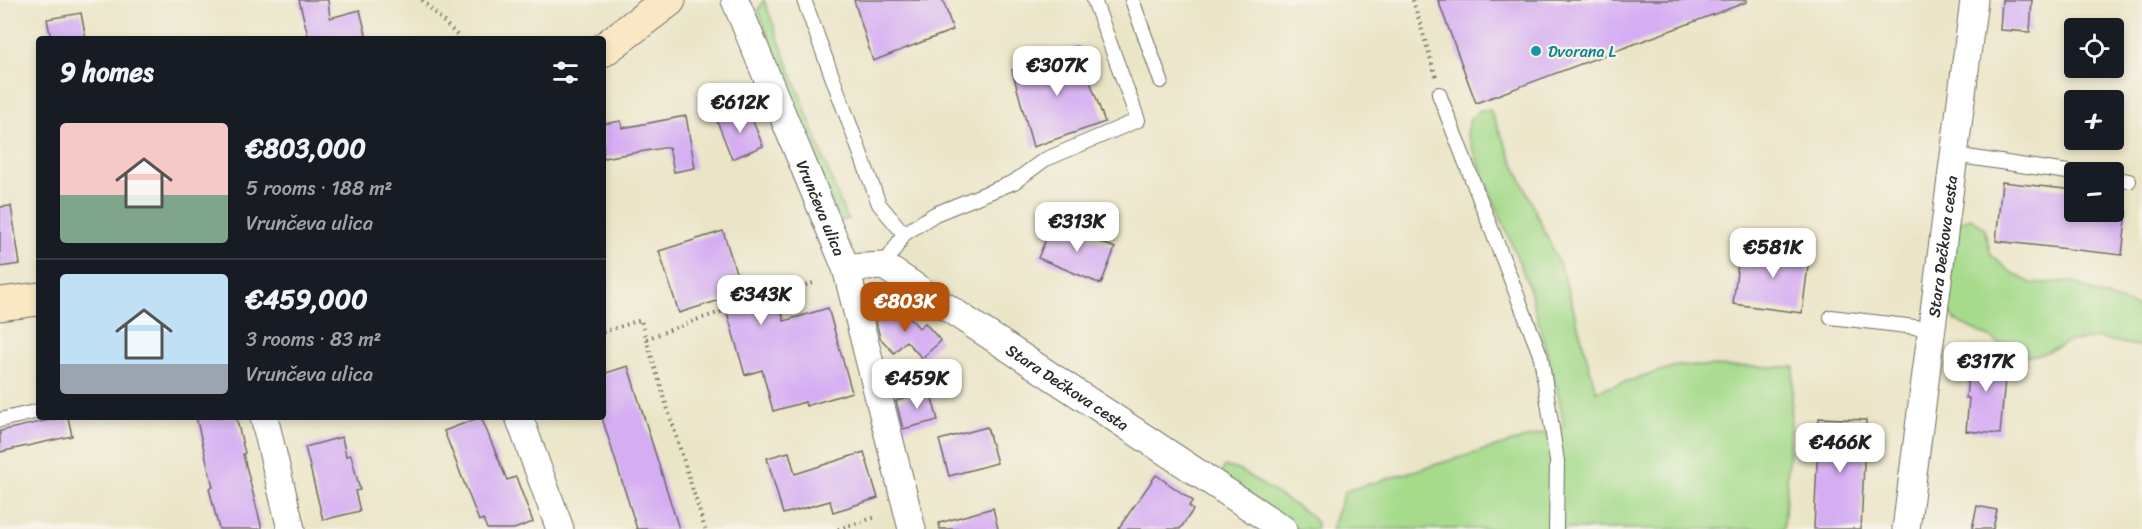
<!DOCTYPE html>
<meta charset="utf-8">
<style>
:root{--surface:#171b24;--page:#20242c;--text:#f1f3f6;--muted:#9ea1a6;--line:#363941;--accent:#b45309}
body{margin:0;font-family:Sriracha,sans-serif;background:var(--page);color:var(--text);height:100vh;display:flex;flex-direction:column;font-size:22px;white-space:nowrap}
*{box-sizing:border-box;margin:0}
p{font-size:20px;color:var(--muted)}
.icon{flex:none;width:33px;height:33px;fill:none;stroke:currentColor;stroke-width:2;stroke-linecap:round;stroke-linejoin:round}
.map{position:relative;flex:1;overflow:hidden}
.sheet{position:absolute;left:36px;top:36px;width:570px;height:384px;display:flex;flex-direction:column;background:var(--surface);border-radius:6px;box-shadow:0 3px 9px #0003}
.sheet>*{flex:none}
.fabs{position:absolute;left:2064px;top:18px;display:grid;gap:12px}
.fabs a{display:grid;place-items:center;width:60px;height:60px;border-radius:6px;background:var(--surface);box-shadow:0 3px 9px #0003;font-size:30px}
.price{position:absolute;translate:-50% -51px;padding:0 14px;border-radius:12px;background:#fff;color:#222;font-size:20px;line-height:39px;filter:drop-shadow(0 2px 3px #0008)}
.price::after{content:'';position:absolute;left:50%;top:36px;width:18px;height:14px;margin-left:-9px;background:inherit;clip-path:polygon(0 0,100% 0,50% 100%)}
.price.active{background:var(--accent);color:#fff}
ul{padding:0;list-style:none}
li{display:flex;align-items:center;gap:18px;height:150px;padding:0 24px}
li+li{border-top:2px solid var(--line)}
li span{display:grid;place-items:center;flex:none;width:168px;height:120px;border-radius:6px;color:#555}
li>.icon{margin-inline-start:auto}
span .icon{width:72px;height:72px;fill:#fffc;stroke-width:1}
li b{font-size:26px}
h2{display:flex;justify-content:space-between;align-items:center;height:72px;padding:0 24px;font-size:26px}
.map>svg:first-child{display:block}
.green{fill:#a6db8c;stroke:#68835c;stroke-width:1.5}
.building{fill:#d5adf3}
.lines{fill:none;stroke-linecap:round;stroke-linejoin:round}
.lane-casing{stroke:#6e6c62;stroke-width:16}
.street-casing{stroke:#6e6c62;stroke-width:29}
.secondary-casing{stroke:#6e6c62;stroke-width:35}
.path{stroke:#6e6c62;stroke-width:4;stroke-dasharray:1.5 4.5;stroke-linecap:butt}
.lane{stroke:#fff;stroke-width:14}
.street{stroke:#fff;stroke-width:27}
.secondary{stroke:#fae7c3;stroke-width:33}
.culture-dot{fill:#0f9aa8;stroke:#f7f3e8;stroke-width:2}
.labels{text-anchor:middle;dominant-baseline:central;stroke-width:4.5;stroke-linejoin:round;paint-order:stroke}
.culture-label{font-size:16px;fill:#0d838f;stroke:#f7f3e8;text-anchor:start}
.street-label{font-size:16px;fill:#2b2b2b;stroke:#f7f3e8}
</style>
<div class="map">
<svg width="2142" height="529" viewBox="0 0 2142 529">
<rect width="100%" height="100%" fill="#f7f3e8"/>
<filter id="ink" filterUnits="userSpaceOnUse"><feTurbulence type="fractalNoise" baseFrequency=".0167" numOctaves="2"/><feDisplacementMap in="SourceGraphic" scale="12" xChannelSelector="R" yChannelSelector="G"/><feConvolveMatrix kernelMatrix="1 2 1 2 8 2 1 2 1" color-interpolation-filters="sRGB"/></filter>
<filter id="wash" filterUnits="userSpaceOnUse"><feTurbulence type="fractalNoise" baseFrequency=".008" numOctaves="4" result="noise"/><feDisplacementMap in="SourceGraphic" scale="24" xChannelSelector="R" yChannelSelector="G"/><feGaussianBlur stdDeviation="1.35" result="paint"/><feColorMatrix in="noise" values="0 0 0 0 0 0 0 0 0 0 0 0 0 0 0 0 0 1.4 0 .05"/><feComposite in="paint" operator="in"/></filter>
<g filter="url(#wash)">
<rect width="100%" height="100%" fill="#ebe5c7"/>
<path class="green" d="M764,0L846,218L849,219L842,221L838,218L758,10Z
M1480,110H1490L1564,275L1596,391L1676,366L1794,367L1784,529H1331L1345,491L1564,427L1559,398L1529,287L1467,134L1470,119Z
M1971,218L1984,228L1991,255L2012,273L2033,284L2071,281L2100,295L2142,308V347L2098,338L2071,341L2039,355L2019,357L1991,338L1956,321L1947,308L1956,223Z
M1225,466L1241,471L1310,515L1317,523V529H1297L1228,482L1220,475Z"/>
<g id="blocks">
<path class="building" d="M299,0H328L330,18L360,10L367,39H309Z
M854,0H943L953,30L873,61Z
M1438,0H1747V2L1476,103Z
M2002,0H2032L2030,32L2000,30Z
M81,13L86,39H51L47,19Z
M1077,46L1105,122L1033,147L1012,70Z
M748,109L763,146L732,159L717,121Z
M686,116L695,168L674,172L669,147L603,158V124L621,121L622,128Z
M2002,182L2074,190V212H2127L2122,255L1996,241Z
M11,206L20,264L0,267V207Z
M1053,222L1115,248L1101,284L1038,258Z
M723,231L747,307L778,298L784,321L828,308L852,392L806,406L805,402L773,411L762,370L745,375L723,299L679,313L659,251Z
M1766,244L1810,250L1802,313L1733,304L1739,255L1764,258Z
M901,308L919,328L925,323L941,341L922,358L906,341L894,353L880,338L875,317L883,309L891,317Z
M1973,353L2007,356L2000,434L1966,431L1969,398H1966L1968,376L1971,377Z
M628,366L679,529H637L603,421V374Z
M930,391L938,420L903,429L896,401Z
M62,417H68L72,436L0,452V431Z
M196,417H236L245,453L243,454L262,529H219L209,488L213,487Z
M481,417L507,480L516,477L533,522L514,529H487L483,519L479,521L444,431Z
M1819,418L1866,420L1861,529H1814Z
M987,427L997,463L949,476L939,440Z
M342,437L346,456L351,455L360,490L355,491L360,511L323,520L305,447Z
M789,452L795,474L864,452L878,498L833,512L830,501L783,514L767,458Z
M1156,475L1193,501L1189,506L1193,510L1180,529H1118Z
M1977,506L1997,510L1993,529H1972Z
M993,508L998,529H940L939,523Z"/>
</g>
</g>
<g filter="url(#ink)">
<use href="#blocks" fill-opacity="0" stroke="#6e6c62" stroke-width="1.5"/>
<g class="lines">
<defs>
<path id="lane" d="M804,0L879,204L904,234
M1132,0L1161,81
M1439,94L1541,357L1557,461L1556,529
M1954,155L2074,173
M2114,178L2129,181
M884,266L904,234L935,214L1014,182L1044,160L1138,120L1094,0
M1831,317L1932,329
M0,420L39,411"/>
<g id="street">
<path id="s1" d="M735,0L846,268L912,529"/>
<path id="s2" d="M846,268L884,266L1283,529"/>
<path d="M264,417L291,529"/>
<path d="M519,417L560,529"/>
<path id="s3" d="M1906,529L1974,0"/>
</g>
<path id="secondary" d="M603,50L669,0
M0,304L39,299"/>
</defs>
<use href="#lane" class="lane-casing"/>
<use href="#street" class="street-casing"/>
<use href="#secondary" class="secondary-casing"/>
<path class="path" d="M422,0L461,39
M1413,0L1436,77
M603,332L641,320L646,339L699,319L813,283
M646,339L705,529
M838,529L877,517"/>
<use href="#lane" class="lane"/>
<use href="#street" class="street"/>
<use href="#secondary" class="secondary"/>
</g>
</g>
<circle class="culture-dot" cx="1536" cy="51" r="6"/>
<g class="labels">
<g class="culture-label">
<text x="1548" y="51">Dvorana L</text>
</g>
<g class="street-label">
<text stroke="none"><textPath href="#s1" startOffset="225">Vrunčeva ulica</textPath></text>
<text stroke="none"><textPath href="#s3" startOffset="285">Stara Dečkova cesta</textPath></text>
<text stroke="none"><textPath href="#s2" startOffset="258">Stara Dečkova cesta</textPath></text>
</g>
</g>
</svg>
<div class="fabs">
<a><svg class="icon" aria-label="locate" viewBox="0 0 24 24"><circle cx="12" cy="12" r="6"/><path d="M12 2v4M12 18v4M2 12h4M18 12h4"/></svg></a>
<a>+</a>
<a>−</a>
</div>
<b class="price" style="left:1057px;top:97px">€307K</b>
<b class="price" style="left:740px;top:134px">€612K</b>
<b class="price" style="left:1077px;top:253px">€313K</b>
<b class="price" style="left:1773px;top:279px">€581K</b>
<b class="price" style="left:761px;top:326px">€343K</b>
<b class="price active" style="left:905px;top:333px">€803K</b>
<b class="price" style="left:1986px;top:393px">€317K</b>
<b class="price" style="left:917px;top:410px">€459K</b>
<b class="price" style="left:1840px;top:474px">€466K</b>
<section class="sheet">
<h2>9 homes<svg class="icon" aria-label="filters" viewBox="0 0 24 24"><path d="M4 7h16M4 17h16"/><circle cx="9" cy="7" r="2"/><circle cx="15" cy="17" r="2"/></svg></h2>
<ul>
<li><span style="background:linear-gradient(#f6c9c9 60%,#7fa58c 0)"><svg class="icon" aria-label="home" viewBox="0 0 24 24"><path d="M3 11l9-7 9 7M6 9v11h12V9"/></svg></span><div><b>€803,000</b><p>5 rooms · 188 m²</p><p>Vrunčeva ulica</p></div></li>
<li><span style="background:linear-gradient(#bfe0f5 75%,#9aa5b1 0)"><svg class="icon" aria-label="home" viewBox="0 0 24 24"><path d="M3 11l9-7 9 7M6 9v11h12V9"/></svg></span><div><b>€459,000</b><p>3 rooms · 83 m²</p><p>Vrunčeva ulica</p></div></li>
</ul>
</section>
</div>
